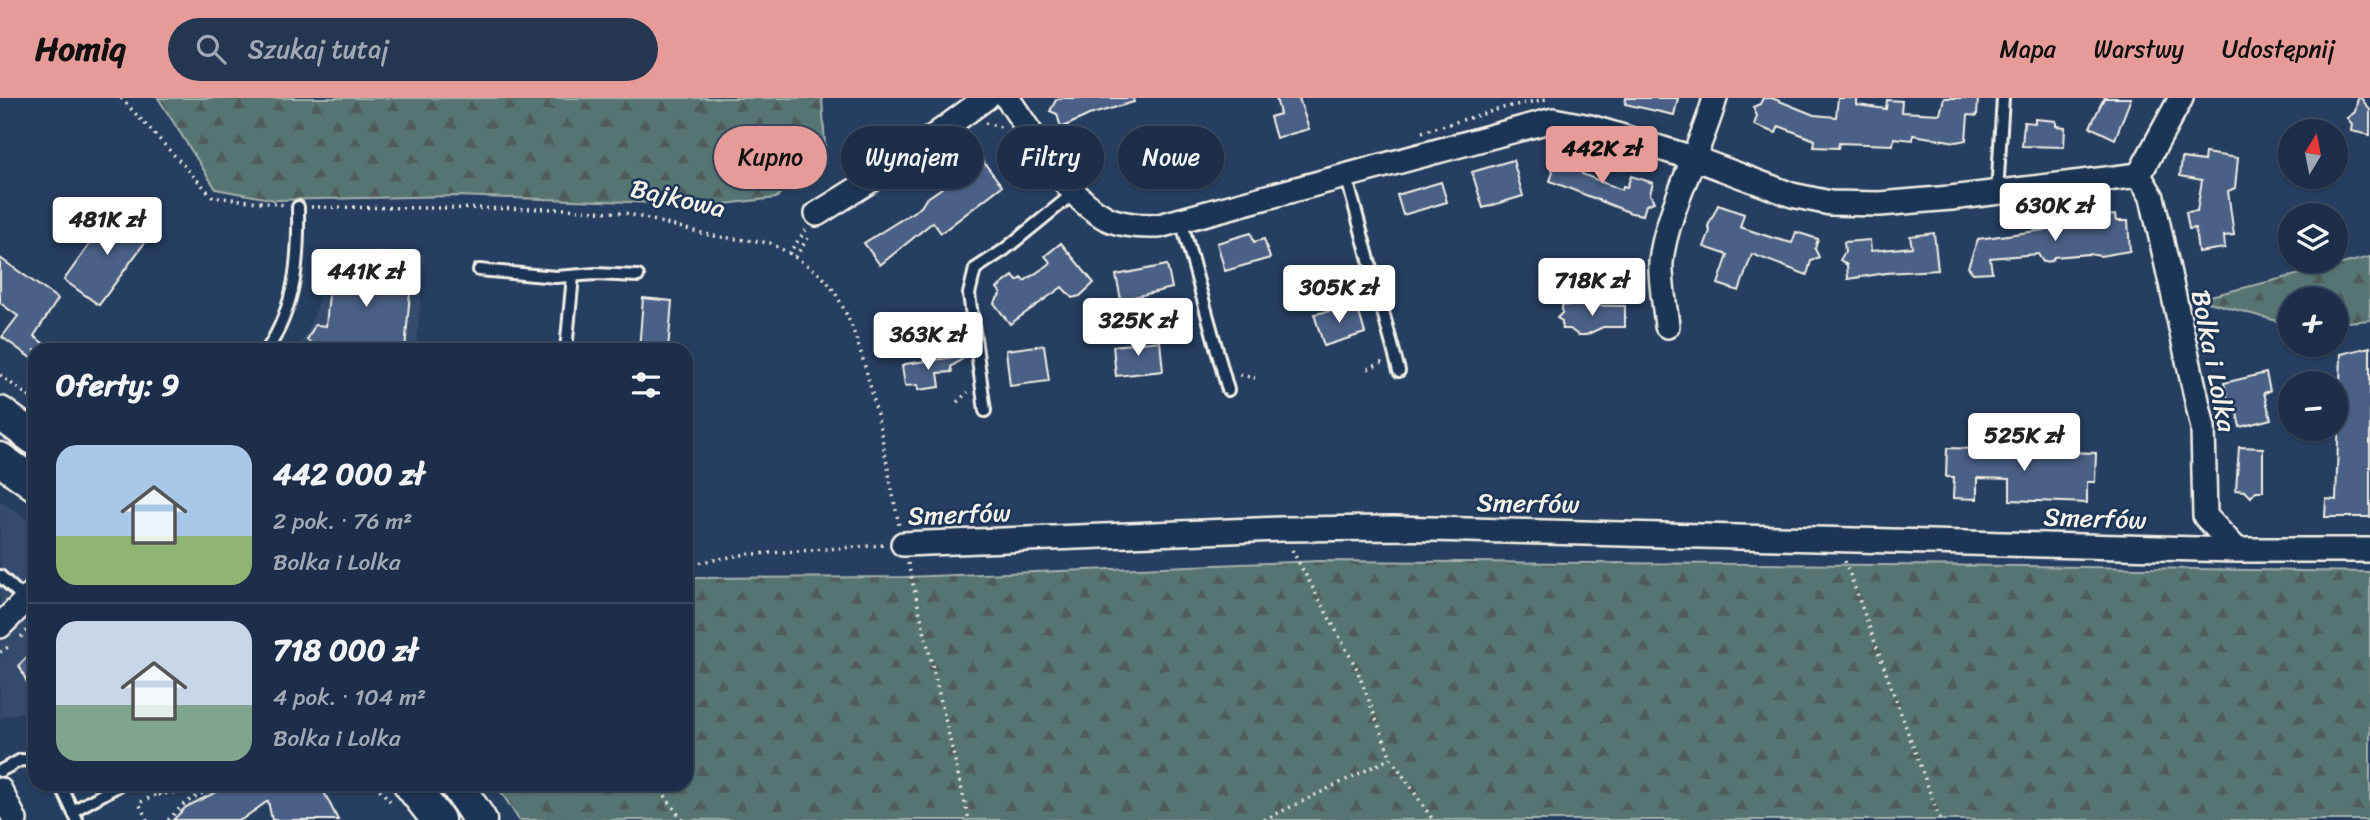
<!DOCTYPE html>
<html lang="pl">
<meta charset="utf-8">
<style>
:root{--surface:#1c2e49;--page:#253650;--text:#f1f3f6;--muted:#a0a8b4;--line:#3a4a61;--accent:#e69b98}
body{margin:0;font-family:Sriracha,sans-serif;background:var(--page);color:var(--text);height:100vh;display:flex;flex-direction:column;font-size:26px;white-space:nowrap}
*{box-sizing:border-box;margin:0}
p{font-size:23px;color:var(--muted)}
.icon{flex:none;width:38px;height:38px;fill:none;stroke:currentColor;stroke-width:2;stroke-linecap:round;stroke-linejoin:round}
.map{position:relative;flex:1;overflow:hidden}
.sheet{position:absolute;left:28px;top:245px;width:665px;height:448px;display:flex;flex-direction:column;background:var(--surface);border-radius:21px;box-shadow:0 2px 5px #0004,0 0 0 2px var(--line)}
.sheet>*{flex:none}
.hud{position:absolute;left:714px;top:28px;width:665px;height:63px;display:flex;gap:14px}
.needle{width:46px;rotate:10deg}
.buttons{position:absolute;left:2278px;top:21px;display:grid;gap:14px}
.buttons a{display:grid;place-items:center;width:70px;height:70px;border-radius:50%;background:var(--surface);box-shadow:0 2px 5px #0004,0 0 0 2px var(--line);font-size:35px}
.price{position:absolute;translate:-50% -60px;padding:0 16px;border-radius:7px;background:#fff;color:#222;font-size:23px;line-height:46px;filter:drop-shadow(0 2px 4px #0008)}
.price::after{content:'';position:absolute;left:50%;top:42px;width:21px;height:16px;margin-left:-10px;background:inherit;clip-path:polygon(0 0,100% 0,50% 100%)}
.price.active{background:var(--accent);color:#111}
ul{padding:0;list-style:none}
li{display:flex;align-items:center;gap:21px;height:175px;padding:0 28px}
li+li{border-top:2px solid var(--line)}
li span{display:grid;place-items:center;flex:none;width:196px;height:140px;border-radius:21px;color:#555}
li>.icon{margin-inline-start:auto}
span .icon{width:84px;height:84px;fill:#fffc;stroke-width:1}
li b{font-size:30px}
h2{display:flex;justify-content:space-between;align-items:center;height:84px;padding:0 28px;font-size:30px}
.pill{padding:0 24px;border-radius:32px;background:var(--surface);box-shadow:0 2px 5px #0004,0 0 0 2px var(--line);font-size:24px;line-height:63px}
.pill.active{background:var(--accent);color:#111}
header{display:flex;align-items:center;gap:42px;box-sizing:border-box;height:98px;padding:0 35px;background:var(--accent);color:#111}
header strong{font-size:33px}
nav{display:flex;gap:38px;margin-inline-start:auto;font-size:24px}
.search{width:490px;height:63px;background:var(--page);display:flex;align-items:center;gap:18px;box-sizing:border-box;padding:0 24px;border-radius:38px;color:var(--muted);font-size:26px}
.map>svg:first-child{display:block}
.built{fill:#354b6e}
.forest{fill:url(#forest-firs);stroke:#a5b2ad;stroke-width:2}
.building{fill:#4b6087;stroke:#f4f1e8;stroke-width:2}
.lines{fill:none;stroke-linecap:round;stroke-linejoin:round}
.lane-casing{stroke:#f4f1e8;stroke-width:16}
.street-casing{stroke:#f4f1e8;stroke-width:28}
.secondary-casing{stroke:#f4f1e8;stroke-width:37}
.path{stroke:#f4f1e8;stroke-width:3.5;stroke-dasharray:2 5;stroke-linecap:butt}
.lane{stroke:#1d3557;stroke-width:10}
.street{stroke:#1d3557;stroke-width:23}
.secondary{stroke:#1d3557;stroke-width:32}
.labels{text-anchor:middle;dominant-baseline:central;stroke-width:5;stroke-linejoin:round;paint-order:stroke}
.street-label{font-size:26px;fill:#f4f1e8;stroke:#1d3557}
</style>
<header>
<strong>Homiq</strong>
<div class="search"><svg class="icon" aria-label="search" viewBox="0 0 24 24"><circle cx="10" cy="10" r="6"/><path d="M15 15l6 6"/></svg>Szukaj tutaj</div>
<nav><a>Mapa</a><a>Warstwy</a><a>Udostępnij</a></nav>
</header>
<div class="map">
<svg width="2370" height="722" viewBox="0 0 2370 722">
<defs>
<pattern id="forest-firs" width="22" height="20" patternUnits="userSpaceOnUse" patternTransform="scale(1.75)"><rect width="22" height="20" fill="#567472"/><path d="M5 1l3.5 6h-7zM16 11l3.5 6h-7z" fill="#4f5c5a"/></pattern>
</defs>
<rect width="100%" height="100%" fill="#263e61"/>
<filter id="ink" filterUnits="userSpaceOnUse"><feTurbulence type="fractalNoise" baseFrequency=".0143" numOctaves="2"/><feDisplacementMap in="SourceGraphic" scale="14" xChannelSelector="R" yChannelSelector="G"/><feConvolveMatrix kernelMatrix="1 2 1 2 8 2 1 2 1" color-interpolation-filters="sRGB"/></filter>
<g filter="url(#ink)">
<path class="built" d="M351,151L425,156L416,252H299L317,210L322,162Z
M0,402L35,428V611L0,620Z"/>
<path class="forest" d="M158,0H822L825,48L776,100L715,107L456,98L275,102L216,91Z
M2370,159V222L2336,225V201H2291V227L2198,201Z
M1319,463L2026,468L2370,474V722H519L496,686H686V480L905,479Z"/>
<path class="building" d="M1062,0H1133L1134,4L1089,17L1061,30L1057,16L1050,13L1056,2Z
M1276,0H1299L1309,31L1276,40L1270,19L1280,16Z
M1626,0H1678L1674,17L1625,6Z
M1763,0H1772L1814,17L1836,19L1838,0H1857V7L1886,11L1887,2L1902,3L1901,14L1940,16L1944,0H1978L1977,18L1968,17L1966,42L1956,44L1913,37V42L1894,40L1893,47L1839,45L1838,50L1814,49L1815,42L1779,28L1776,35L1754,27L1757,18L1753,9L1760,6Z
M2104,0H2131L2115,41L2090,29Z
M2358,0H2361L2370,12V37L2351,33L2352,26L2347,20L2355,14Z
M2035,21L2056,23V28L2065,29L2064,49L2022,48L2024,24L2035,25Z
M1560,54L1583,62L1579,71L1583,72L1582,76L1622,92L1623,88L1627,89L1631,78L1653,85L1650,96L1654,104L1646,107L1643,117L1631,115L1550,83L1553,74L1550,66L1557,62Z
M2205,55L2238,60L2235,90L2228,93L2234,137L2224,138L2225,150L2198,154L2195,130L2189,131L2186,114L2197,113L2202,82L2180,78L2182,60L2204,63Z
M982,62L1002,88L941,135L933,124L880,167L864,145L921,109L926,101Z
M1513,62L1523,98L1483,110L1472,74Z
M1441,84L1447,104L1403,117L1397,97Z
M1718,107L1744,116L1740,129L1773,140L1792,145L1796,134L1818,141L1815,151L1819,159L1811,163L1807,177L1752,156L1739,193L1718,186L1728,157L1704,149L1710,133L1708,128Z
M115,111L151,136L99,207L64,182Z
M2115,117L2116,123H2128L2130,153L2100,158L2089,156L2054,159L2052,163L2043,164L2038,156L1990,160L1992,174L1973,175L1968,169L1978,141L2051,131L2050,124L2065,122L2066,130L2097,125L2096,119Z
M1251,135L1254,144L1264,141L1270,160L1225,173L1217,145Z
M1934,135L1938,172L1886,175L1848,181L1847,167L1840,162L1845,154L1844,144L1870,142L1871,153L1912,149L1910,138Z
M1061,145L1094,185L1080,198L1072,200L1062,189L1010,226L994,205L1001,195L997,190L1013,178L1017,183L1022,180L1024,183L1051,165L1045,158Z
M0,160L58,201L34,238L52,252H35V263L2,239L18,218L0,205Z
M332,164L412,171L405,252H324L307,242L315,227L326,228Z
M1167,167L1172,190L1121,202L1116,177Z
M643,200L672,203L668,252H639Z
M1562,207L1625,208V229H1603L1586,237H1578L1570,231H1562V223L1557,220L1562,215Z
M1357,208L1365,235L1324,248L1314,216Z
M1160,243L1163,273L1116,278L1113,248Z
M1044,247L1049,283L1010,288L1006,252Z
M2370,249V419H2325L2326,401L2336,402L2341,256Z
M968,257L951,269L952,274L938,275L940,289L918,292V287L905,288L902,268L905,266Z
M2266,275L2270,293L2264,295L2271,321L2240,329L2234,302L2228,303L2224,285Z
M2239,349L2263,350V393H2256L2251,399L2245,393L2236,392Z
M1947,350L2096,355L2095,384H2087V405L2010,402V381L1977,380V401L1953,400L1954,379H1946Z
M35,551V602L19,567Z
M232,686H320L338,722H272L268,703L241,722H173L186,709Z"/>
<g class="lines">
<defs>
<path id="lane" d="M1346,77L1399,273
M1997,95L2003,0
M1181,122L1228,292
M479,172L556,179L595,176L638,178
M267,252C296,207 299,161 298,109
M566,252L573,178
M985,313L969,196L975,171L1004,152L1074,95
M0,478L26,502
M0,673L21,662L35,663
M60,686L77,722
M73,713L121,686"/>
<path id="street" d="M1007,0C1035,38 1064,98 1106,120C1123,128 1142,128 1159,128L1553,22L1590,29L1696,61L1792,97L1830,105L1880,106L1951,100L2139,77
M2181,0L2139,77L2152,99L2203,330L2205,418L2237,452
M817,116L889,71L986,0
M1667,228C1665,207 1660,184 1661,164C1665,117 1702,49 1715,0
M903,446L1281,431L1394,430L2237,452H2370
M0,528L35,493
M0,692L15,722"/>
<path id="secondary" d="M0,315L35,341
M0,361L35,386
M410,686L438,722
M456,686L480,722"/>
</defs>
<use href="#lane" class="lane-casing"/>
<use href="#street" class="street-casing"/>
<use href="#secondary" class="secondary-casing"/>
<path class="path" d="M121,0L213,99L286,107
M985,25L1001,29
M1422,34L1506,9L1546,1
M311,109L565,111L625,115L713,138L770,145L789,155L806,132
M789,155C801,164 819,173 828,185C868,235 885,362 899,427
M795,159L811,136
M1368,271L1383,264
M0,277L35,303
M1240,277L1255,280
M957,304L968,294
M1292,452L1356,569L1391,660L1433,722
M1845,463L1940,722
M908,465L969,722
M686,467L741,457L883,447
M21,539L35,526
M0,554L10,548
M375,686L390,703
M657,686L682,722
M158,697L201,690L203,694
M147,722L139,705L178,686
M168,722L185,705L219,686
M1264,722L1391,660"/>
<use href="#lane" class="lane"/>
<use href="#street" class="street"/>
<use href="#secondary" class="secondary"/>
</g>
</g>
<g class="labels">
<g class="street-label">
<text transform="translate(678 100) rotate(13)">Bajkowa</text>
<text transform="translate(2214 263) rotate(79)">Bolka i Lolka</text>
<text transform="translate(1528 405) rotate(1)">Smerfów</text>
<text transform="translate(959 416) rotate(-2)">Smerfów</text>
<text transform="translate(2095 420) rotate(2)">Smerfów</text>
</g>
</g>
</svg>
<div class="buttons">
<a><svg class="needle" viewBox="-14 -14 28 28"><path d="M0-13l5 13h-10z" fill="#e53935"/><path d="M0 13l5-13h-10z" fill="#a0a8b4"/></svg></a>
<a><svg class="icon" aria-label="layers" viewBox="0 0 24 24"><path d="M12 4l9 5-9 5-9-5zM3 14l9 5 9-5"/></svg></a>
<a>+</a>
<a>−</a>
</div>
<b class="price active" style="left:1602px;top:88px">442K zł</b>
<b class="price" style="left:2055px;top:145px">630K zł</b>
<b class="price" style="left:107px;top:159px">481K zł</b>
<b class="price" style="left:366px;top:211px">441K zł</b>
<b class="price" style="left:1592px;top:220px">718K zł</b>
<b class="price" style="left:1339px;top:227px">305K zł</b>
<b class="price" style="left:1138px;top:260px">325K zł</b>
<b class="price" style="left:928px;top:274px">363K zł</b>
<b class="price" style="left:2024px;top:375px">525K zł</b>
<div class="hud">
<a class="pill active">Kupno</a>
<a class="pill">Wynajem</a>
<a class="pill">Filtry</a>
<a class="pill">Nowe</a>
</div>
<section class="sheet">
<h2>Oferty: 9<svg class="icon" aria-label="filters" viewBox="0 0 24 24"><path d="M4 7h16M4 17h16"/><circle cx="9" cy="7" r="2"/><circle cx="15" cy="17" r="2"/></svg></h2>
<ul>
<li><span style="background:linear-gradient(#a9c7e8 65%,#8fb573 0)"><svg class="icon" aria-label="home" viewBox="0 0 24 24"><path d="M3 11l9-7 9 7M6 9v11h12V9"/></svg></span><div><b>442 000 zł</b><p>2 pok. · 76 m²</p><p>Bolka i Lolka</p></div></li>
<li><span style="background:linear-gradient(#c9d6e8 60%,#7fa58c 0)"><svg class="icon" aria-label="home" viewBox="0 0 24 24"><path d="M3 11l9-7 9 7M6 9v11h12V9"/></svg></span><div><b>718 000 zł</b><p>4 pok. · 104 m²</p><p>Bolka i Lolka</p></div></li>
</ul>
</section>
</div>
